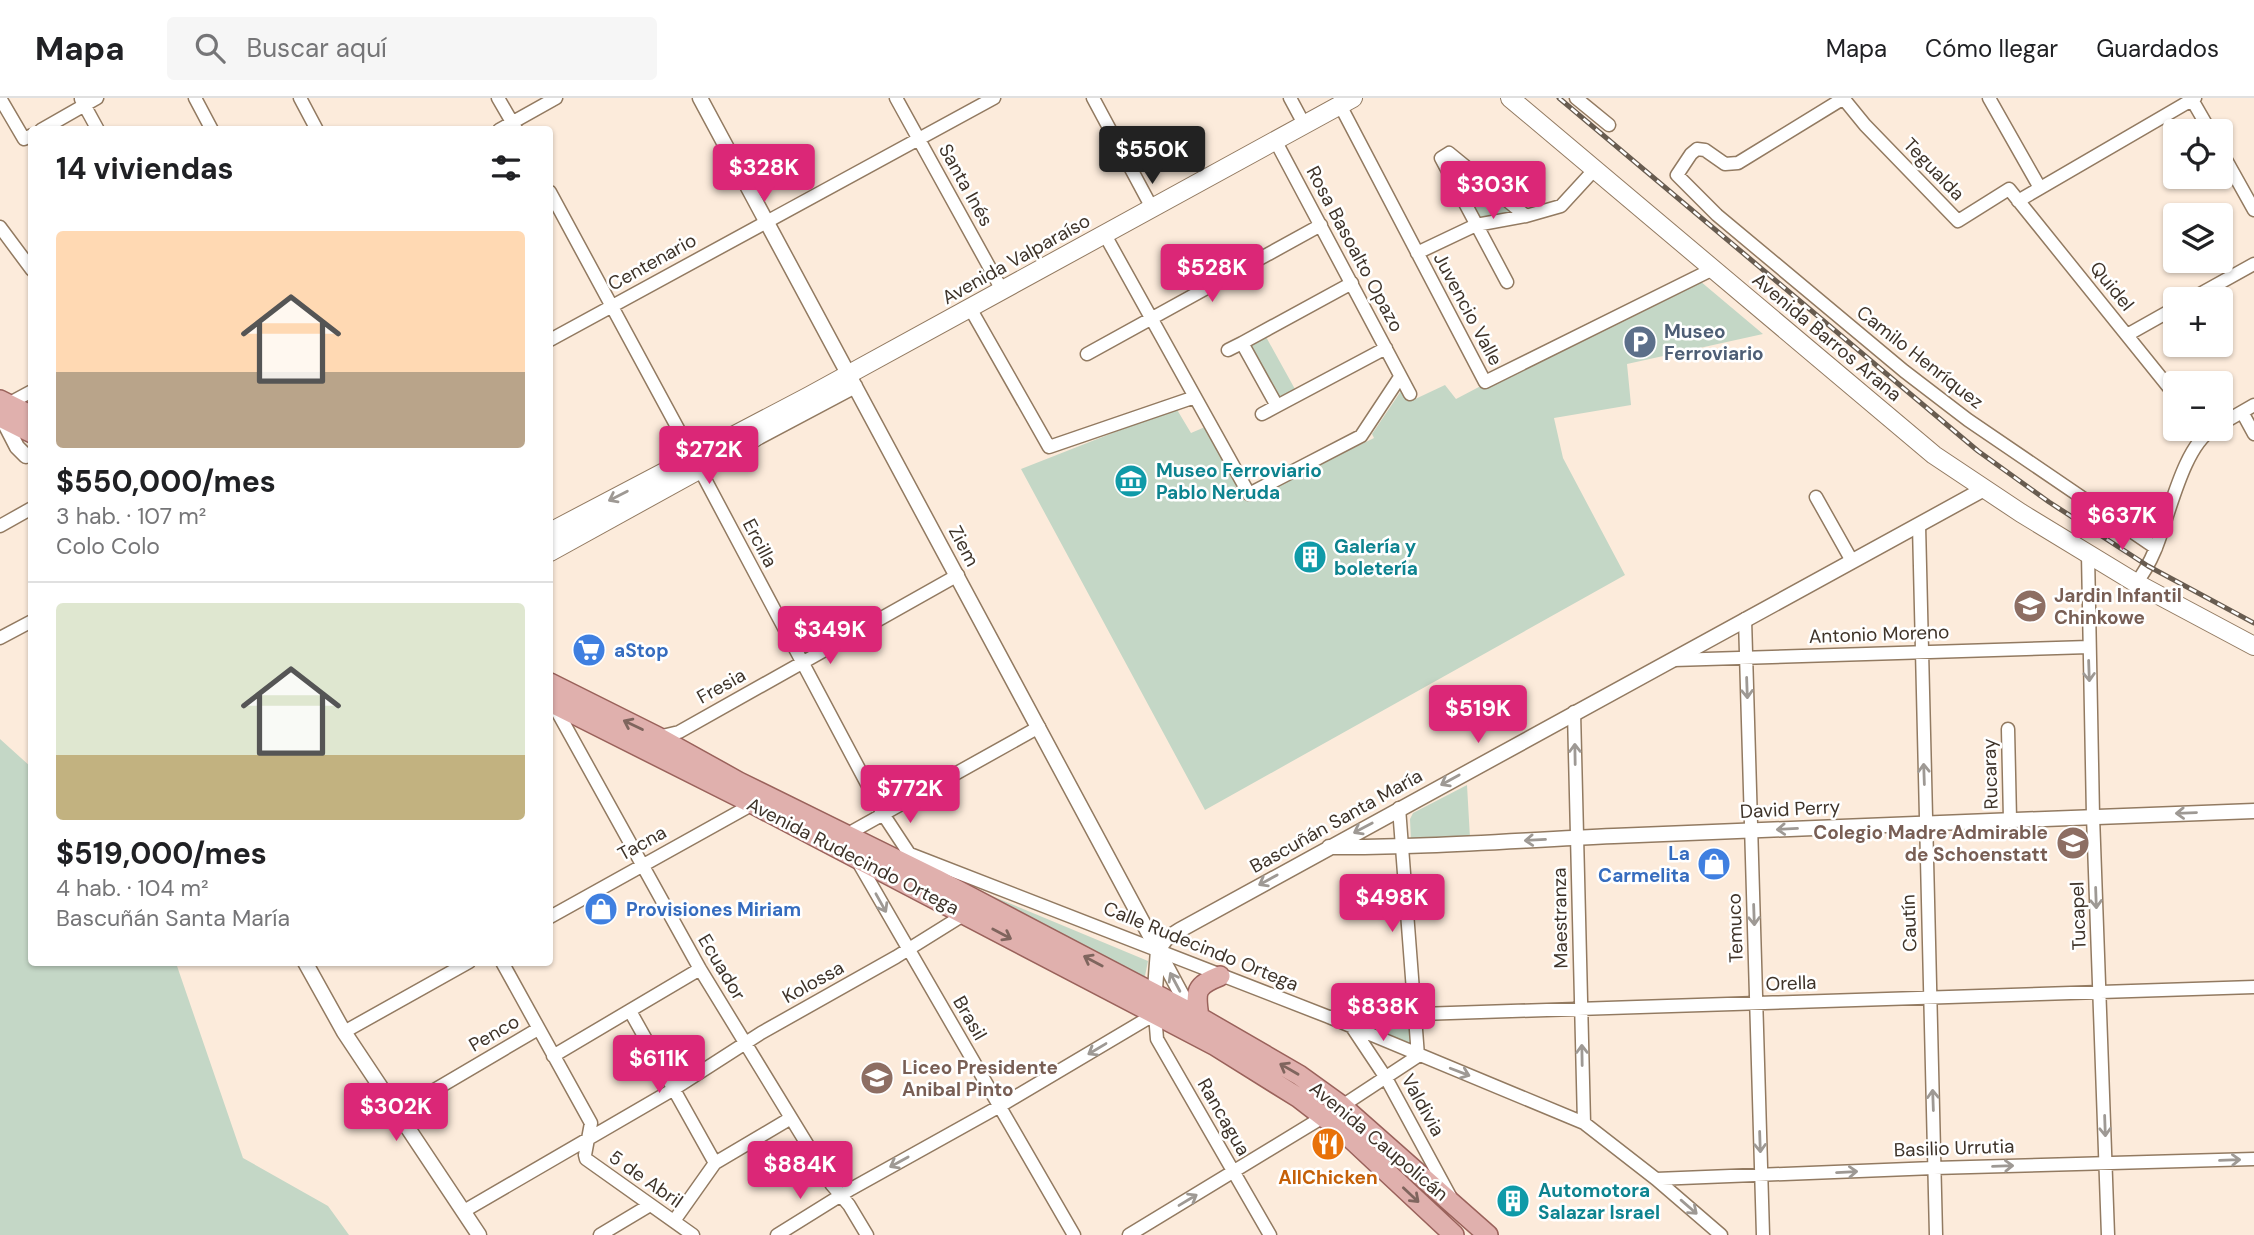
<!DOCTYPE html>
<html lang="es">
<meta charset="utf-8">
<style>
:root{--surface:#fff;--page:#f6f6f6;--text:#202124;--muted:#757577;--line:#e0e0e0;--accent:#db2777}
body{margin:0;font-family:"DM Sans",sans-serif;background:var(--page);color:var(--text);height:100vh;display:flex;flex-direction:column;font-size:26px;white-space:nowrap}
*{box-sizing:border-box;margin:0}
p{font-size:23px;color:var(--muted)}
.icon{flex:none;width:38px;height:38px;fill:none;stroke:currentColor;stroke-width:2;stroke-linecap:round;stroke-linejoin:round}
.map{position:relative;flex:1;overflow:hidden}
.panel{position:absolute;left:28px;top:28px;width:525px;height:840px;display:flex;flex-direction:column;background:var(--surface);border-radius:7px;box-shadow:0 2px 5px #0004}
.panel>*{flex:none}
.tools{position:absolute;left:2163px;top:21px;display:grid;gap:14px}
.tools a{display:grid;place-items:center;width:70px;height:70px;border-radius:7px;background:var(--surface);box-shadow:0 2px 5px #0004;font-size:35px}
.price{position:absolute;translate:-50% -60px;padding:0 16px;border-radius:7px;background:var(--accent);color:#fff;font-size:23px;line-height:46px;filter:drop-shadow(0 2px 4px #0008)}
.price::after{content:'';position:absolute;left:50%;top:42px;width:21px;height:16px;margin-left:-10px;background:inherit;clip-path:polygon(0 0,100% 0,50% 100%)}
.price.active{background:#222;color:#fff}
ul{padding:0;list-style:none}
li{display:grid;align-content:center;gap:14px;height:371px;padding:0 28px}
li+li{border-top:2px solid var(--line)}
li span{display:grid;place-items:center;height:217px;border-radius:7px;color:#555}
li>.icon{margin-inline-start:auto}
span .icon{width:126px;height:126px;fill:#fffc;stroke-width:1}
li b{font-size:30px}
h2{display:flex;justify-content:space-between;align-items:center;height:84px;padding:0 28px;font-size:30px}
header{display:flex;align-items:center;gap:42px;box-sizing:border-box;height:98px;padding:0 35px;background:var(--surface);border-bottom:2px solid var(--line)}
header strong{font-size:33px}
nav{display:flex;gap:38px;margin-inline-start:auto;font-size:24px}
.search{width:490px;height:63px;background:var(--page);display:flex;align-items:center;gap:18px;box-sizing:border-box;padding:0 24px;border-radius:7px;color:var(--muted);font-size:26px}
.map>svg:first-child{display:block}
.green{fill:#c4d7c6}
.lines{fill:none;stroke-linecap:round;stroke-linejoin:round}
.minor-casing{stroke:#927a61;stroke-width:15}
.tertiary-casing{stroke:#927a61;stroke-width:17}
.secondary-casing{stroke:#927a61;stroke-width:20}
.primary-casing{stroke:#9a625b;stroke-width:22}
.minor{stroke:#fff;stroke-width:12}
.tertiary{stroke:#fff;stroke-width:14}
.secondary{stroke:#fff;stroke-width:18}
.primary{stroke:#e0b0ad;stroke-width:19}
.rail-casing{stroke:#685c50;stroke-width:5}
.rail{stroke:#fff;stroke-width:2.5;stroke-dasharray:8;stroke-linecap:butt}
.oneway{stroke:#9e9994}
.oneway2{stroke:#7f655e}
.labels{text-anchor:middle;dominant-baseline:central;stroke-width:5;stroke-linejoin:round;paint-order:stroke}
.street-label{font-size:19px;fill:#3e3329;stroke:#fff}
.service-label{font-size:19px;font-weight:bold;fill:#4e5e75;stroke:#fff;text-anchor:start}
.culture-label{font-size:19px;font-weight:bold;fill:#0d838f;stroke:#fff;text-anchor:start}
.education-label{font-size:19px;font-weight:bold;fill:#785e54;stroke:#fff;text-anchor:start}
.shop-label{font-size:19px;font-weight:bold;fill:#366cbe;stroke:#fff;text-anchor:start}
.food-label{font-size:19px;font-weight:bold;fill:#c56008;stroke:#fff}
</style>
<header>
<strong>Mapa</strong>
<div class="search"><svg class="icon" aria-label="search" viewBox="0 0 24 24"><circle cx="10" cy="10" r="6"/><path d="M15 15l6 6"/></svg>Buscar aquí</div>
<nav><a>Mapa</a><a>Cómo llegar</a><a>Guardados</a></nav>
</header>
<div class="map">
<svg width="2254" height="1137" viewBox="0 0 2254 1137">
<rect width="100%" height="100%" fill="#fcebdb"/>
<path class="green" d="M1449,62L1515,113L1478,120Z
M1700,183L1763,236L1627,266L1631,307L1554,320L1563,360L1625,477L1205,712L1021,371L1176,310L1191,335L1205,329L1245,403L1374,340L1372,336L1403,290L1411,303L1445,287L1456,301L1517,269Z
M1265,237L1296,293L1278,303L1248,247Z
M0,641L31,669L32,864L176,865L243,1060L328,1108L349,1137H0Z
M1467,687L1470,740L1411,744L1410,721L1413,715Z
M919,763L992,798L1148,863L1144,883Z
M1410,920L1411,949L1353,923Z"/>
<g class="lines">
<defs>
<path id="minor" d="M0,0L24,41L32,37
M195,0L212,32
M300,0L317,32
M498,0L516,31
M896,0L1002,192
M1093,0L1152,110
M1290,0L1304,26
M1576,0L1609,27
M1843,0L1865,27L1958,123L2009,91L2175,297
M1844,0L1738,65L1725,66L1705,52L1697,51L1691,56L1677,77L1717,117L1904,273L1968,322L2156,450
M1989,0L2040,90
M2191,0L2210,33
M81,1L98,32
M1340,7L1485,284L1713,171
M41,32L97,0
M499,32L556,0
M1275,42L1410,296
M2221,53L2254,112
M550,94L689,351L883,716L914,763
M2018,103L2195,0
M0,129L32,172
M1105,137L1249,396L1361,338L1400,279
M1417,155L1476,127L1526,118L1561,108L1595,71
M1507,184L1441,60L1449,55L1526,118
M1352,185L1242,245L1277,308L1386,250
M2191,201L2254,166
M970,210L1049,349L1195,299
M2127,237L2175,210
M550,242L994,0
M1228,252L1242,245
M1087,256L1321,127
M6,307L32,293
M2242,314L2254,336
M1262,316L1277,308
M2221,326L2254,307
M1816,399L1852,463
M1919,427L1936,1137
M0,428L32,410
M2088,456L2093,718L2108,1137
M2136,485C2144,475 2150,464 2155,452C2169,419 2183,348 2213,331
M1745,521L1763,1137
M0,540L32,523
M1673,562L2089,549
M557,613L700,871L832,1087L849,1107L867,1137
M1574,614L1584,1025
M2008,631L2010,721
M658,639L679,634L958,477
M846,737L1039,629
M910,756L1329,919L1584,1025L1656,1081L1721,1137
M857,762L1074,1137
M550,819L753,706
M502,864L591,1025L585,1057L586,1061L693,1137
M630,913L715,1065
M1329,919L2254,889
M1352,929L1386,980L1450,1098
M344,934L469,864
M553,958L700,871
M1342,1008L1418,958L1399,710
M397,1014L538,931
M1656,1081L1934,1070L2254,1061
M464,1113L674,991L761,935L896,859L965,816
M674,1123L715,1065L791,1020
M600,1137L650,1107
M777,1137L851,1091L1000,1008L1155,916L1157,941L1270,1137
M1129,1137L1323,1019"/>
<path id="tertiary" d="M700,0L1192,916
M2,320L17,349L26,358
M755,341L855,288
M1329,749C1424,750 1519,742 1614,738C1827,730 2041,720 2254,713
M305,864L344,934L479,1137
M1154,904L1158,852L1166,841L1180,832L1984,391"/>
<path id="secondary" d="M1510,0L1934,357L2021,415L2136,485L2254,548
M550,434L809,298L1353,0
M550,454L744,347L762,334"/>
<path id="primary" d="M0,302L32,318
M0,319L32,335
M550,585L658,639L739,684L936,781L1199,919L1299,977L1342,1008L1488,1137
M550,604L753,706L1214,947L1299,1000L1347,1037L1454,1137
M1199,919C1195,893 1195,888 1220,878"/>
</defs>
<use href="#minor" class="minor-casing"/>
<use href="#tertiary" class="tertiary-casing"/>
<use href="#secondary" class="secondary-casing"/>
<use href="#primary" class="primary-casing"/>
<use href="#minor" class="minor"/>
<use href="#tertiary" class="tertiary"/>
<use href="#secondary" class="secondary"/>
<use href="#primary" class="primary"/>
<defs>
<path id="rail" d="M1559,0L1978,353L2049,404L2148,468L2254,525"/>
</defs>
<use href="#rail" class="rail-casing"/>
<use href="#rail" class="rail"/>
</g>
<defs><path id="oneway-shaft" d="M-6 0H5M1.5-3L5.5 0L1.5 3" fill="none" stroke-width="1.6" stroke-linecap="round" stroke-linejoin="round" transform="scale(1.75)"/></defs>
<g class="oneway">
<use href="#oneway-shaft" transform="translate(618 398) rotate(153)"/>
<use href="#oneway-shaft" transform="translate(2089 573) rotate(88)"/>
<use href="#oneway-shaft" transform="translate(1747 590) rotate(88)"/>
<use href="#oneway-shaft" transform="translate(1575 656) rotate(-91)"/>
<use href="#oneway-shaft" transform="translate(1924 676) rotate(-92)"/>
<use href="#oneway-shaft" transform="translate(1450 682) rotate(151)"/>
<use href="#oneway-shaft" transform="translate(2186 715) rotate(178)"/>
<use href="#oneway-shaft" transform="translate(1363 730) rotate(152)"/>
<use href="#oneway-shaft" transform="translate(1787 731) rotate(177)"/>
<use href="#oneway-shaft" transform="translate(1535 742) rotate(177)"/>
<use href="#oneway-shaft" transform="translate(1268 782) rotate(151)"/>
<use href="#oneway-shaft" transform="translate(2096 800) rotate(88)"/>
<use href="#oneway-shaft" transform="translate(881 805) rotate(61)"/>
<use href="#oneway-shaft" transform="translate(1754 817) rotate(88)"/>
<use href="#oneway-shaft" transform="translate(1175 884) rotate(-118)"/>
<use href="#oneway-shaft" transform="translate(1097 951) rotate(149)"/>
<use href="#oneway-shaft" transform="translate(1582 957) rotate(-91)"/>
<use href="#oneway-shaft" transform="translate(1460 974) rotate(21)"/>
<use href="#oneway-shaft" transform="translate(1933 1002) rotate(-92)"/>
<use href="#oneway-shaft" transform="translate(2105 1028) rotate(88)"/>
<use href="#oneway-shaft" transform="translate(1760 1044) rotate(88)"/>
<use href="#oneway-shaft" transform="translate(2230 1062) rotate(-2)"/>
<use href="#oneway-shaft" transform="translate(899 1064) rotate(151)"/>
<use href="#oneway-shaft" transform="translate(2003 1068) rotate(-2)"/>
<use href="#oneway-shaft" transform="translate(1847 1074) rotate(-3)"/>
<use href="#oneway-shaft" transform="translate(1188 1102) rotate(-31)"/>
<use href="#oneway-shaft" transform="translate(1689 1109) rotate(41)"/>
</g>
<g class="oneway2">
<use href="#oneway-shaft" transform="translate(633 627) rotate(-154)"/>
<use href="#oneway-shaft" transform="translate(1002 836) rotate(28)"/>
<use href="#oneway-shaft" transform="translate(1093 863) rotate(-152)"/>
<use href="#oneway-shaft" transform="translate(1289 971) rotate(-150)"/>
<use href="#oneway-shaft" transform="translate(1411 1097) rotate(43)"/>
</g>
<defs>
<symbol id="parking-disc" viewBox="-11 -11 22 22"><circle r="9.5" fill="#5c6f8a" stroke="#fff"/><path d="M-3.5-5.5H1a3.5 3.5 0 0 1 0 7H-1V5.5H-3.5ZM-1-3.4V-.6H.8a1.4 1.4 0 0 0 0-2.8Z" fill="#fff"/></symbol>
<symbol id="museum-disc" viewBox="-11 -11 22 22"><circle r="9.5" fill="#0f9aa8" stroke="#fff"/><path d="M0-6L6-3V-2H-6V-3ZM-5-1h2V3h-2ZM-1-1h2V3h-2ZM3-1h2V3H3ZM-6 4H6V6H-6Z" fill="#fff"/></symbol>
<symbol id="building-disc" viewBox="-11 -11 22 22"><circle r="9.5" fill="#0f9aa8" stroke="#fff"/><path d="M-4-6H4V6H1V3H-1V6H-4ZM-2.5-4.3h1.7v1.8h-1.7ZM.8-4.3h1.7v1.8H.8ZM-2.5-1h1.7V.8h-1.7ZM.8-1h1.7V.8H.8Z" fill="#fff"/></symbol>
<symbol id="school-disc" viewBox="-11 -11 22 22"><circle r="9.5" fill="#8d6e63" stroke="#fff"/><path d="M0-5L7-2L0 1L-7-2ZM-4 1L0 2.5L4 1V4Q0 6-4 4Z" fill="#fff"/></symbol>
<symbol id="supermarket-disc" viewBox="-11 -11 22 22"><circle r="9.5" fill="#3f7fe0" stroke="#fff"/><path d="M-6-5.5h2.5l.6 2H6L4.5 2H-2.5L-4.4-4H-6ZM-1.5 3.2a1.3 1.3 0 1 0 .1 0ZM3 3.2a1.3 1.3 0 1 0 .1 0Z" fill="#fff"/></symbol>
<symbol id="shop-disc" viewBox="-11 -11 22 22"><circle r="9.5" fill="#3f7fe0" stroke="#fff"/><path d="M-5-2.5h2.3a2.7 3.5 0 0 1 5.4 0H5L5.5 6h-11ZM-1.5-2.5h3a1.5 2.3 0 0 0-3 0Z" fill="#fff"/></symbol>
<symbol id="restaurant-disc" viewBox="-11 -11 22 22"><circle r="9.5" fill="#e8710a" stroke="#fff"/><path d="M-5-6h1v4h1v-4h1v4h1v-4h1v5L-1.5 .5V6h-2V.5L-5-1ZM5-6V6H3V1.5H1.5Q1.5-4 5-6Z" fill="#fff"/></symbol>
</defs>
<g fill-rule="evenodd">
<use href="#parking-disc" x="1621" y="225" width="38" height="38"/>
<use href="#museum-disc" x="1112" y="364" width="38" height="38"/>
<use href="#building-disc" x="1291" y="440" width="38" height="38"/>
<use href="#school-disc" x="2011" y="489" width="38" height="38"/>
<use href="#supermarket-disc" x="570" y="533" width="38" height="38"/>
<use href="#school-disc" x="2054" y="726" width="38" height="38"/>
<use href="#shop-disc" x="1695" y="747" width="38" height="38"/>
<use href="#shop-disc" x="582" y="792" width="38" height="38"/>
<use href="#school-disc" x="858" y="961" width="38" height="38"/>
<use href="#restaurant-disc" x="1309" y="1027" width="38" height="38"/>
<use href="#building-disc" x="1494" y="1084" width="38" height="38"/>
</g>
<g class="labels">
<g class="street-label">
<text transform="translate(1934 71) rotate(46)">Tegualda</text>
<text transform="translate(966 87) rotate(61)">Santa Inés</text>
<text transform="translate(1355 151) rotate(62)">Rosa Basoalto Opazo</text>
<text transform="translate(1016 161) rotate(-29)">Avenida Valparaíso</text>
<text transform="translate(652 164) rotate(-29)">Centenario</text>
<text transform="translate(2112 188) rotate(51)">Quidel</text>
<text transform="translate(1468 211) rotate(62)">Juvencio Valle</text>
<text transform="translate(1827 239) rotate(40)">Avenida Barros Arana</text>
<text transform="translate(1920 259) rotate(38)">Camilo Henríquez</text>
<text transform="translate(760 445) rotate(62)">Ercilla</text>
<text transform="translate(964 448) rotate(62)">Ziem</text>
<text transform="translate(1879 536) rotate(-2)">Antonio Moreno</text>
<text transform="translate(721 588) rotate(-29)">Fresia</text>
<text transform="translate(1990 676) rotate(-92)">Rucaray</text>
<text transform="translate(1790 711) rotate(-3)">David Perry</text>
<text transform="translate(1336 723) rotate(-29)">Bascuñán Santa María</text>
<text transform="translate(642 745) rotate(-29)">Tacna</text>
<text transform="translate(853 758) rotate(27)">Avenida Rudecindo Ortega</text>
<text transform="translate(2078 818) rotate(-92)">Tucapel</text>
<text transform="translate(1560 820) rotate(-91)">Maestranza</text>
<text transform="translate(1909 825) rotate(-92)">Cautín</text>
<text transform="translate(1735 830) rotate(-92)">Temuco</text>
<text transform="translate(1201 848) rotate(22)">Calle Rudecindo Ortega</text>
<text transform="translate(722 869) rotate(59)">Ecuador</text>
<text transform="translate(813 884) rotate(-29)">Kolossa</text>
<text transform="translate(1791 885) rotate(-2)">Orella</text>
<text transform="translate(970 920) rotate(60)">Brasil</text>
<text transform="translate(494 935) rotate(-30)">Penco</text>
<text transform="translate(1423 1007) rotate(61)">Valdivia</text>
<text transform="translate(1224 1019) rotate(60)">Rancagua</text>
<text transform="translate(1379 1043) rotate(40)">Avenida Caupolicán</text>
<text transform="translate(1954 1050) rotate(-2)">Basilio Urrutia</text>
<text transform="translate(646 1081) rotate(35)">5 de Abril</text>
</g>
<g class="service-label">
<text x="1664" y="233">Museo<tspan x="1664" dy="22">Ferroviario</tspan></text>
</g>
<g class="culture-label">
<text x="1156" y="372">Museo Ferroviario<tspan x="1156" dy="22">Pablo Neruda</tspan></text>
<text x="1334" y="448">Galería y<tspan x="1334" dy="22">boletería</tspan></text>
<text x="1538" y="1092">Automotora<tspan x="1538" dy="22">Salazar Israel</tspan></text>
</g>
<g class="education-label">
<text x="2054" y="497">Jardin Infantil<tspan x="2054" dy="22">Chinkowe</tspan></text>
<text x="2048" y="734" text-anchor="end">Colegio Madre Admirable<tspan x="2048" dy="22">de Schoenstatt</tspan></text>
<text x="902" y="969">Liceo Presidente<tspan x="902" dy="22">Anibal Pinto</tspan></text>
</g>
<g class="shop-label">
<text x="614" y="552">aStop</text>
<text x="1690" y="755" text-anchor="end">La<tspan x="1690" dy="22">Carmelita</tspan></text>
<text x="626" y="811">Provisiones Miriam</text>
</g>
<g class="food-label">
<text x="1328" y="1079">AllChicken</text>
</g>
</g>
</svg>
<div class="tools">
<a><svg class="icon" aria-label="locate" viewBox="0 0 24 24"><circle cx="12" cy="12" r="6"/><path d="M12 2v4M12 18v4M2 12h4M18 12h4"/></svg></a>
<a><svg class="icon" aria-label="layers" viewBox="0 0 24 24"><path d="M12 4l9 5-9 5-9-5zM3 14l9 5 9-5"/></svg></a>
<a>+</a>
<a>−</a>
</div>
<b class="price active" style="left:1152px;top:88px">$550K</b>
<b class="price" style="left:764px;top:106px">$328K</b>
<b class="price" style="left:1493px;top:123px">$303K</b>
<b class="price" style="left:1212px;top:206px">$528K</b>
<b class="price" style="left:709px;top:388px">$272K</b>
<b class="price" style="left:2122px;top:454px">$637K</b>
<b class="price" style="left:830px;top:568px">$349K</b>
<b class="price" style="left:1478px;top:647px">$519K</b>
<b class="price" style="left:910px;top:727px">$772K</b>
<b class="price" style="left:1392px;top:836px">$498K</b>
<b class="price" style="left:1383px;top:945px">$838K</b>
<b class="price" style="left:659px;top:997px">$611K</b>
<b class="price" style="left:396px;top:1045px">$302K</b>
<b class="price" style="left:800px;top:1103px">$884K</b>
<section class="panel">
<h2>14 viviendas<svg class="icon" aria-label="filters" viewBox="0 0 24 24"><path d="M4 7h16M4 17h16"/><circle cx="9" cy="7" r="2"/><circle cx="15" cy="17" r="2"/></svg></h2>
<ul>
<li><span style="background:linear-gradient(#ffd9b3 65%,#b9a48a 0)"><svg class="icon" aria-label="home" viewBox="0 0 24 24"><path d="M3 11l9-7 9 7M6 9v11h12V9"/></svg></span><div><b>$550,000/mes</b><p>3 hab. · 107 m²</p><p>Colo Colo</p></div></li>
<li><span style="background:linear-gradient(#dfe7d0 70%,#c2b280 0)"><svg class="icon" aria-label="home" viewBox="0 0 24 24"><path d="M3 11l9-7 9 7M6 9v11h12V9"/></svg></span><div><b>$519,000/mes</b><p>4 hab. · 104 m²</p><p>Bascuñán Santa María</p></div></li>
</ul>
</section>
</div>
